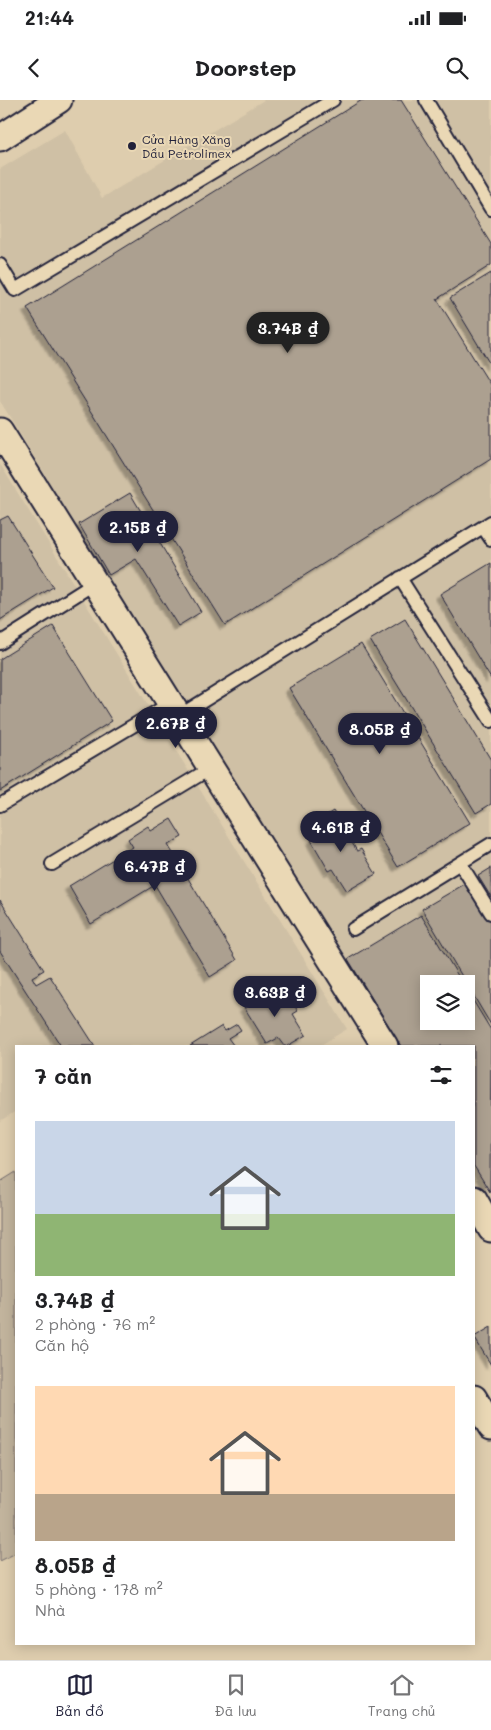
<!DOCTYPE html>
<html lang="vi">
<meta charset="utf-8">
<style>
:root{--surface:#fff;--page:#f6f6f6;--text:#202124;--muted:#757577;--line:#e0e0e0;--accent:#22223b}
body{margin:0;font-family:Mali,sans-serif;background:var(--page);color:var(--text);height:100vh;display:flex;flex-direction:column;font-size:19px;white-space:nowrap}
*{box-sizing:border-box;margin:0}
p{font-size:16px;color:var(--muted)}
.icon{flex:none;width:28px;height:28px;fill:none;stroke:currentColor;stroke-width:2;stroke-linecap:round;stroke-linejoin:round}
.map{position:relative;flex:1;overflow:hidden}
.drawer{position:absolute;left:15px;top:945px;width:460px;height:600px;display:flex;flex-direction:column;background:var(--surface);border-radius:0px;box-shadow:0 2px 12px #0003}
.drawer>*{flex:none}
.fabs{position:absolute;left:420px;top:875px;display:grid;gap:10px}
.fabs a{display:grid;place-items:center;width:55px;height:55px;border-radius:0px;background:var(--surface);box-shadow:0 2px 12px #0003;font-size:25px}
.price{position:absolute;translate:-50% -42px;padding:0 11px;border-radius:18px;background:var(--accent);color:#fff;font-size:16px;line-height:32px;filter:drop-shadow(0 1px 2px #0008)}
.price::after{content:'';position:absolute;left:50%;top:30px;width:15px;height:11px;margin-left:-8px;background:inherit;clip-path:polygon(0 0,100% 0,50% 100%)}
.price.current{background:#222;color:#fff}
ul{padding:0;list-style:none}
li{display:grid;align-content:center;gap:10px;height:265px;padding:0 20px}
li span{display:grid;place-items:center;height:155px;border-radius:0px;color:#555}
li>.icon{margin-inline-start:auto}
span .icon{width:90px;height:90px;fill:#fffc;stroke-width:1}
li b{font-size:21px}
h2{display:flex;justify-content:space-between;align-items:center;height:60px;padding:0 20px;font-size:21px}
.status{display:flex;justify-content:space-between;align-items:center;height:35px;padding:0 25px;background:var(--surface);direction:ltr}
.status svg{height:14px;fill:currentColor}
header{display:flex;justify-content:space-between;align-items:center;height:65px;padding:0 20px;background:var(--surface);font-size:22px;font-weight:700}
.dock{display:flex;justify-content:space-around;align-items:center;height:70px;border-top:1px solid var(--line);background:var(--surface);font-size:14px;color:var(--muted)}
.dock a{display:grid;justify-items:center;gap:2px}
.dock .current{color:var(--accent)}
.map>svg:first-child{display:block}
.built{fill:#cfc0a5;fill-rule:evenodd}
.green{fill:#c2b49d;stroke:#726b6c}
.building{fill:#aca090;stroke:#22223b;filter:url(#shadow)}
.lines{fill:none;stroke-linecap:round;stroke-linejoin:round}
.service-casing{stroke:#22223b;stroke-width:16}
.minor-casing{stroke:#22223b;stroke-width:29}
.service{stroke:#ead8b5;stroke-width:12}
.minor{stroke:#ead8b5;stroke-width:25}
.poi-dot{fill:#22223b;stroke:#ead8b5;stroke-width:2}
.labels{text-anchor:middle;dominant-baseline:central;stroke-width:4;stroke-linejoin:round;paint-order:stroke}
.poi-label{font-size:12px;fill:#22223b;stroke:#ead8b5;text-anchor:start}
</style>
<div class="status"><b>21:44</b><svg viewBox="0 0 49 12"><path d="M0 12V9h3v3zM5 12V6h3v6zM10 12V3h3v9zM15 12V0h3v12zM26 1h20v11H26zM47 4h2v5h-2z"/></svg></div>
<header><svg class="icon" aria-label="back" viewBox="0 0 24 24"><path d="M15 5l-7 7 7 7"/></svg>Doorstep<svg class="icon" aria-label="search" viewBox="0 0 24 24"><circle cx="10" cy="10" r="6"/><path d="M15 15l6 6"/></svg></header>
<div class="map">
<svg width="491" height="1560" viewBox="0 0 491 1560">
<defs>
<filter id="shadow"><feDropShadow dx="-4.5" dy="4.5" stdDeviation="1" flood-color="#0004"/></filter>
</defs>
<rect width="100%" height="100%" fill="#decdae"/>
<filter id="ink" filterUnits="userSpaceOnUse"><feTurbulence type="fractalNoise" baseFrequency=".02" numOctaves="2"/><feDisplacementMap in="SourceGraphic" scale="10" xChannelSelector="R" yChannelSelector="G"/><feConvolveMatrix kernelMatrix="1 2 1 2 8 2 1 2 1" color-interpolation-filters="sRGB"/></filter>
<g filter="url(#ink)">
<path class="built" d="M264,0H491V1103L474,1075V946H395L0,301V69L65,30L102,98ZM429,884H466V921H429Z
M0,364L347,929L319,946H16V1011L0,1021Z"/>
<path class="green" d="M16,1072V1453L0,1461V1082Z"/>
<path class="building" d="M362,0H401L491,144V165L437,199L491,286V359L225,525L27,208Z
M491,173V266L450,198Z
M130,393L201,512L178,526L136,459L109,475L79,424Z
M8,416L53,487L0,520V420Z
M491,463V579L440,494Z
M405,519L491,660V704L476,713L370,540Z
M53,526L112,621L0,691V559Z
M361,544L470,723L398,767L289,588Z
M333,711L357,751L361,749L376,774L347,791L333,769L329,771L311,740L321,734L314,723Z
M171,719L182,737L168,745L237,860L210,877L155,785L91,824L69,786L133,747L128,739L148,726L151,731Z
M491,768V797L478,776Z
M468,782L491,820V925L422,809Z
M0,800L44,870L32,877L36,884L50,876L95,946H61L0,851Z
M421,815L463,884H429V921H466V889L491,930L490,1092L474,1066V946H401L348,859Z
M276,887L287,905L292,902L298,911L293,914L306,935L287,946H284L278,938L267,944L244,907Z
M237,924L241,930L228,938L234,946H190L222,926L225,931Z
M491,1227V1265L474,1237Z"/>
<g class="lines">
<defs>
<path id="service" d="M426,0L491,109
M0,165L15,190L333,0
M483,427L491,439
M400,478L491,621
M0,543L95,483
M179,616L491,422
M0,705L171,603
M460,763L491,813
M52,764L211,668
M353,829L491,744"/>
<path id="minor" d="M0,38L59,0
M0,331L385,946
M474,1099L491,1129
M474,1298L491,1327"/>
</defs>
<use href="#service" class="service-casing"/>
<use href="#minor" class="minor-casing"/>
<use href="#service" class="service"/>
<use href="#minor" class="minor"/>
</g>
</g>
<circle class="poi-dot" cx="132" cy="46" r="5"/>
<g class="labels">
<g class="poi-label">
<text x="142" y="39">Cửa Hàng Xăng<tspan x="142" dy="14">Dầu Petrolimex</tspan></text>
</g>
</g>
</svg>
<div class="fabs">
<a><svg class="icon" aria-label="layers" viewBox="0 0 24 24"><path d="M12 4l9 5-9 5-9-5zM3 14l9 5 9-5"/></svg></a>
</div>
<b class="price current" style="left:288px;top:254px">3.74B ₫</b>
<b class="price" style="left:138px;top:453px">2.15B ₫</b>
<b class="price" style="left:176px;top:649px">2.67B ₫</b>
<b class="price" style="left:380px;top:655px">8.05B ₫</b>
<b class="price" style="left:341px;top:753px">4.61B ₫</b>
<b class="price" style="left:155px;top:792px">6.47B ₫</b>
<b class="price" style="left:275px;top:918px">3.63B ₫</b>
<section class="drawer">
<h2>7 căn<svg class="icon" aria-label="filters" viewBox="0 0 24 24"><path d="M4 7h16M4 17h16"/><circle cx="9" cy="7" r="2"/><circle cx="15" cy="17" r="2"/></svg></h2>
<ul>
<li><span style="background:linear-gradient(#c9d6e8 60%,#8fb573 0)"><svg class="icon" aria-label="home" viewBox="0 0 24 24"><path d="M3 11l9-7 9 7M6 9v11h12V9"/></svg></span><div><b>3.74B ₫</b><p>2 phòng · 76 m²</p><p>Căn hộ</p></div></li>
<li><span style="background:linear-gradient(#ffd9b3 70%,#b9a48a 0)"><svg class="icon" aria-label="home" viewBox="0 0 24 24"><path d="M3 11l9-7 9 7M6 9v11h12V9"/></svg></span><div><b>8.05B ₫</b><p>5 phòng · 178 m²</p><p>Nhà</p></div></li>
</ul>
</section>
</div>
<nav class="dock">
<a class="current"><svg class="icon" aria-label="map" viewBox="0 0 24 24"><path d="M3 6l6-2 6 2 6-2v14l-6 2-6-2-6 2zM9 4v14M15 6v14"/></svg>Bản đồ</a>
<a><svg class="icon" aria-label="saved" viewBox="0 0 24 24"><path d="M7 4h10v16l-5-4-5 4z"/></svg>Đã lưu</a>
<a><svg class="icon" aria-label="home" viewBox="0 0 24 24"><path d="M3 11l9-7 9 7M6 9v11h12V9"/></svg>Trang chủ</a>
</nav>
